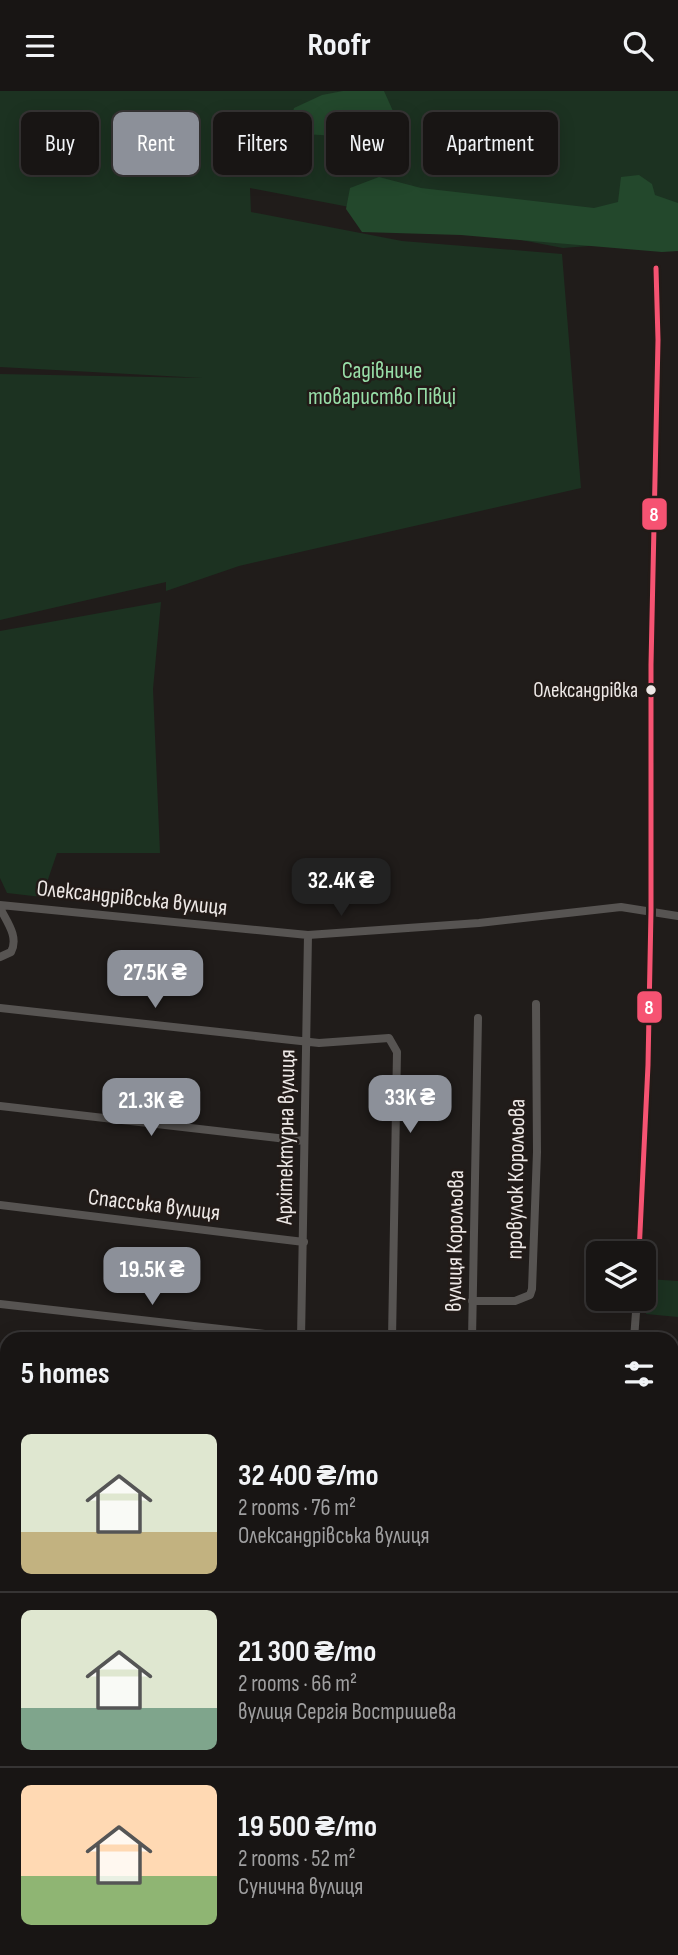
<!DOCTYPE html>
<meta charset="utf-8">
<style>
:root{--surface:#181514;--page:#211e1d;--text:#f1f3f6;--muted:#9f9fa0;--line:#363434;--accent:#8c9099}
body{margin:0;font-family:"Sofia Sans Condensed",sans-serif;background:var(--page);color:var(--text);height:100vh;display:flex;flex-direction:column;font-size:26px;white-space:nowrap}
*{box-sizing:border-box;margin:0}
p{font-size:23px;color:var(--muted)}
.icon{flex:none;width:38px;height:38px;fill:none;stroke:currentColor;stroke-width:2;stroke-linecap:round;stroke-linejoin:round}
.map{position:relative;flex:1;overflow:hidden}
.panel{position:absolute;left:0px;top:1241px;width:679px;height:625px;display:flex;flex-direction:column;background:var(--surface);border-radius:21px 21px 0 0;box-shadow:0 4px 18px #0003,0 0 0 2px var(--line)}
.panel>*{flex:none}
.top-card{position:absolute;left:21px;top:21px;width:637px;height:63px;display:flex;gap:14px}
.fabs{position:absolute;left:586px;top:1150px;display:grid;gap:14px}
.fabs a{display:grid;place-items:center;width:70px;height:70px;border-radius:10px;background:var(--surface);box-shadow:0 4px 18px #0003,0 0 0 2px var(--line);font-size:35px}
.price{position:absolute;translate:-50% -60px;padding:0 16px;border-radius:14px;background:var(--accent);color:#fff;font-size:23px;line-height:46px;filter:drop-shadow(0 2px 4px #0008)}
.price::after{content:'';position:absolute;left:50%;top:42px;width:21px;height:16px;margin-left:-10px;background:inherit;clip-path:polygon(0 0,100% 0,50% 100%)}
.price.on{background:#222;color:#fff}
ul{padding:0;list-style:none}
li{display:flex;align-items:center;gap:21px;height:175px;padding:0 21px}
li+li{border-top:2px solid var(--line)}
li span{display:grid;place-items:center;flex:none;width:196px;height:140px;border-radius:10px;color:#555}
li>.icon{margin-inline-start:auto}
span .icon{width:84px;height:84px;fill:#fffc;stroke-width:1}
li b{font-size:30px}
h2{display:flex;justify-content:space-between;align-items:center;height:84px;padding:0 21px;font-size:30px}
.pill{padding:0 24px;border-radius:10px;background:var(--surface);box-shadow:0 4px 18px #0003,0 0 0 2px var(--line);font-size:24px;line-height:63px}
.pill.on{background:var(--accent);color:#fff}
header{display:flex;justify-content:space-between;align-items:center;height:91px;padding:0 21px;background:var(--surface);font-size:32px;font-weight:700}
.map>svg:first-child{display:block}
.green{fill:#1c3221}
.forest{fill:#23482c}
.lines{fill:none;stroke-linecap:round;stroke-linejoin:round}
.stream{stroke:#030625;stroke-width:2}
.minor{stroke:#575452;stroke-width:8}
.major{stroke:#5d5658;stroke-width:10}
.bus-1-casing{stroke:#221b18;stroke-width:10}
.bus-1{stroke:#f65372;stroke-width:5}
.bus-dot{fill:#ede8e6;stroke:#221b18;stroke-width:2.5}
.labels{text-anchor:middle;dominant-baseline:central;stroke-width:5;stroke-linejoin:round;paint-order:stroke}
.bus-label{font-size:21px;fill:#ede8e6;stroke:#221b18;text-anchor:end}
.park-label{font-size:23px;fill:#98dea8;stroke:#221b18}
.street-label{font-size:23px;fill:#ede8e6;stroke:#221b18}
.line-badge{stroke:#221b18;stroke-width:2.5}
.badge-label{font-size:19px;text-anchor:middle;font-weight:bold;fill:#fff}
</style>
<header><svg class="icon" aria-label="menu" viewBox="0 0 24 24"><path d="M4 6h16M4 12h16M4 18h16"/></svg>Roofr<svg class="icon" aria-label="search" viewBox="0 0 24 24"><circle cx="10" cy="10" r="6"/><path d="M15 15l6 6"/></svg></header>
<div class="map">
<svg width="678" height="1864" viewBox="0 0 678 1864">
<rect width="100%" height="100%" fill="#201c1a"/>
<path class="green" d="M0,0H678V148L563,157L250,97L251,121L402,150L562,163L581,397L239,475L166,500V491L0,529V283L203,287L0,276Z
M161,511L153,598L160,762H57L42,806L7,802L0,787V540Z
M648,1188L678,1190V1226L646,1223Z"/>
<path class="forest" d="M343,0H384L397,29L387,48L220,38L218,30L223,23L260,32L291,29L294,17L322,4Z
M639,84L652,93L655,104L678,112V160L662,161L461,144L362,141L346,118L350,97L379,86L421,97L594,117L618,111L621,86Z"/>
<g class="lines">
<path class="stream" d="M0,1810H7"/>
<path class="minor" d="M0,814L308,844L479,832L621,816L678,825
M0,817C7,831 19,846 11,861L0,866
M0,917L319,952L389,947L397,961L392,1248
M0,1015L304,1050
M0,1114L304,1151
M639,1162L648,974L651,820V574L658,249L656,177
M472,1210H515L530,1204L532,1198L537,1061L536,913
M0,1213L301,1247
M301,1248L308,844
M472,1248L478,927
M634,1248L637,1208
M0,1315L7,1316
M0,1411L7,1412
M133,1864V1858
M267,1864V1858
M474,1864L475,1858
M601,1864L602,1858"/>
<path class="major" d="M0,1448L7,1449
M672,1539L678,1541"/>
<defs>
<path id="bus-1" d="M639,1162L648,974L651,820V574L658,249L656,177"/>
</defs>
<use href="#bus-1" class="bus-1-casing"/>
<use href="#bus-1" class="bus-1"/>
</g>
<circle class="bus-dot" cx="651" cy="599" r="6"/>
<g class="labels">
<g class="bus-label">
<text x="638" y="599">Олександрівка</text>
</g>
<g class="park-label">
<text x="382" y="280">Садівниче<tspan x="382" dy="26">товариство Півці</tspan></text>
</g>
<g class="street-label">
<text transform="translate(132 807) rotate(6)">Олександрівська вулиця</text>
<text transform="translate(286 1046) rotate(-89)">Архітектурна вулиця</text>
<text transform="translate(516 1088) rotate(-89)">провулок Корольова</text>
<text transform="translate(154 1114) rotate(7)">Спасська вулиця</text>
<text transform="translate(455 1150) rotate(-89)">вулиця Корольова</text>
</g>
</g>
<g class="line-badge">
<rect x="641" y="406" width="27" height="34" rx="7" fill="#f65372"/>
<rect x="636" y="899" width="27" height="34" rx="7" fill="#f65372"/>
</g>
<g class="badge-label">
<text x="654" y="430">8</text>
<text x="649" y="923">8</text>
</g>
</svg>
<div class="fabs">
<a><svg class="icon" aria-label="layers" viewBox="0 0 24 24"><path d="M12 4l9 5-9 5-9-5zM3 14l9 5 9-5"/></svg></a>
</div>
<b class="price on" style="left:341px;top:827px">32.4K ₴</b>
<b class="price" style="left:155px;top:919px">27.5K ₴</b>
<b class="price" style="left:410px;top:1044px">33K ₴</b>
<b class="price" style="left:151px;top:1047px">21.3K ₴</b>
<b class="price" style="left:152px;top:1216px">19.5K ₴</b>
<div class="top-card">
<a class="pill">Buy</a>
<a class="pill on">Rent</a>
<a class="pill">Filters</a>
<a class="pill">New</a>
<a class="pill">Apartment</a>
</div>
<section class="panel">
<h2>5 homes<svg class="icon" aria-label="filters" viewBox="0 0 24 24"><path d="M4 7h16M4 17h16"/><circle cx="9" cy="7" r="2"/><circle cx="15" cy="17" r="2"/></svg></h2>
<ul>
<li><span style="background:linear-gradient(#dfe7d0 70%,#c2b280 0)"><svg class="icon" aria-label="home" viewBox="0 0 24 24"><path d="M3 11l9-7 9 7M6 9v11h12V9"/></svg></span><div><b>32 400 ₴/mo</b><p>2 rooms · 76 m²</p><p>Олександрівська вулиця</p></div></li>
<li><span style="background:linear-gradient(#dfe7d0 70%,#7fa58c 0)"><svg class="icon" aria-label="home" viewBox="0 0 24 24"><path d="M3 11l9-7 9 7M6 9v11h12V9"/></svg></span><div><b>21 300 ₴/mo</b><p>2 rooms · 66 m²</p><p>вулиця Сергія Востришева</p></div></li>
<li><span style="background:linear-gradient(#ffd9b3 65%,#8fb573 0)"><svg class="icon" aria-label="home" viewBox="0 0 24 24"><path d="M3 11l9-7 9 7M6 9v11h12V9"/></svg></span><div><b>19 500 ₴/mo</b><p>2 rooms · 52 m²</p><p>Сунична вулиця</p></div></li>
</ul>
</section>
</div>
